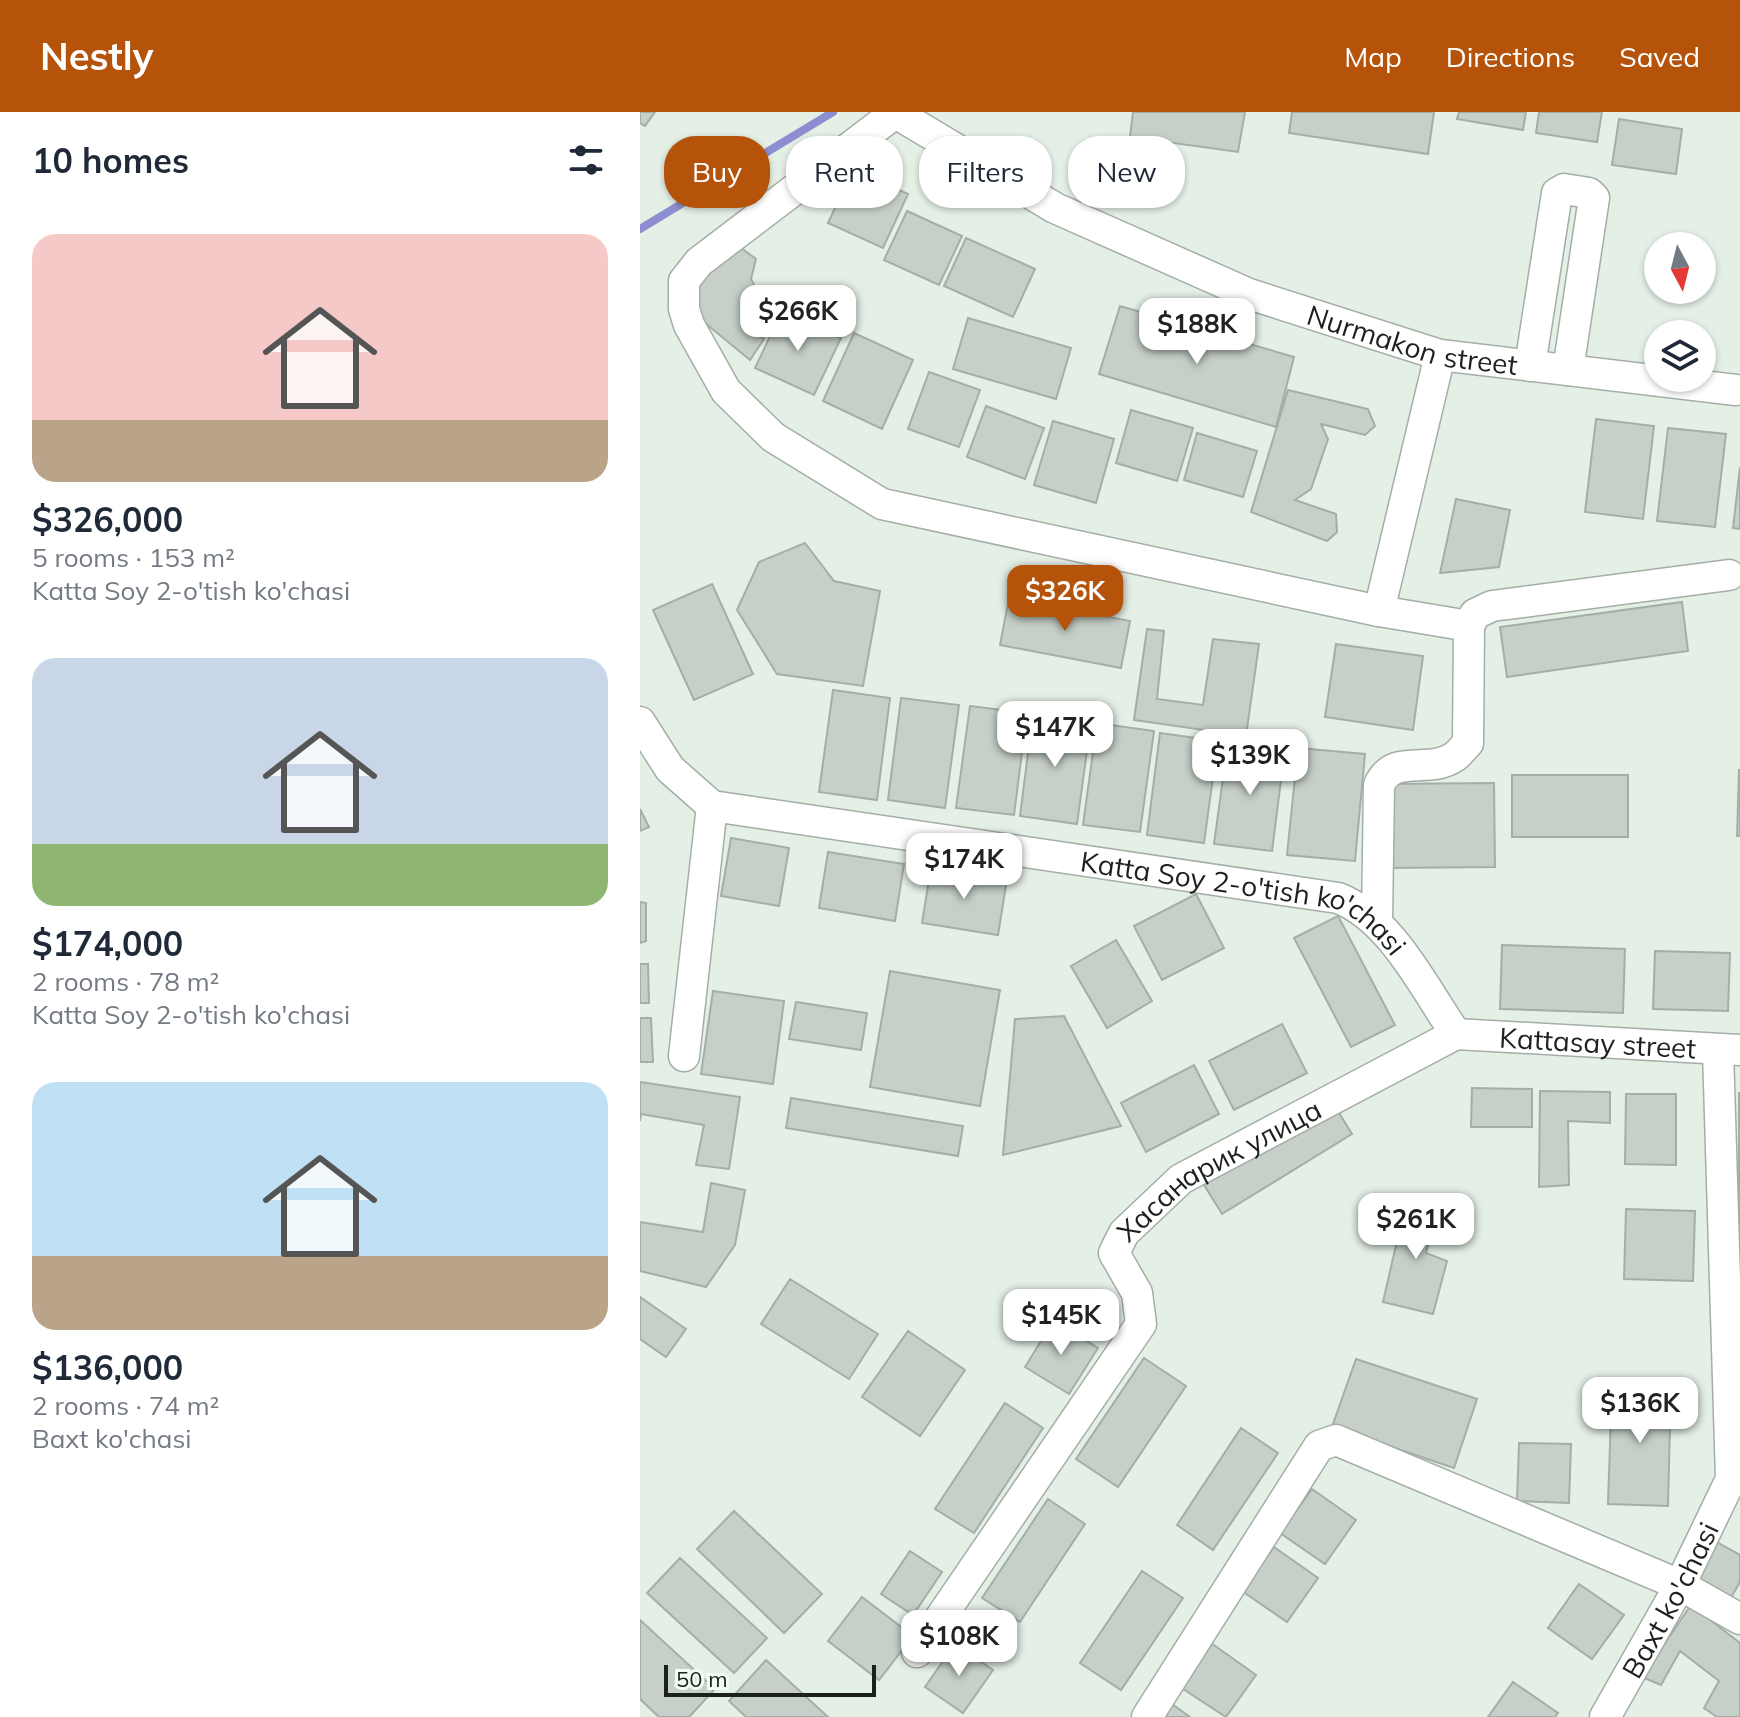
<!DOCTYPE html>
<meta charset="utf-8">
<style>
:root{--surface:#fff;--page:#f2f2f3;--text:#1f2937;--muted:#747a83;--accent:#b45309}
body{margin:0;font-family:Mulish,sans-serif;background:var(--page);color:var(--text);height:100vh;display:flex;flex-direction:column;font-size:30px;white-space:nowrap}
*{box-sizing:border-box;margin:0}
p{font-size:26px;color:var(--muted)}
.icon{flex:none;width:44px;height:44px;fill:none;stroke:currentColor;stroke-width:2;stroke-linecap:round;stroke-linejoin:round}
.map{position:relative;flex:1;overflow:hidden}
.drawer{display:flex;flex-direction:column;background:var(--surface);width:640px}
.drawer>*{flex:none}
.guide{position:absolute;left:24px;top:24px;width:760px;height:72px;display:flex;gap:16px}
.needle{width:52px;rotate:173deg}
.buttons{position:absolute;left:1004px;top:120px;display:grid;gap:16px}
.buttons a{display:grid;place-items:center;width:72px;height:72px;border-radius:50%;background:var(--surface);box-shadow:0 2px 6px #0004;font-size:40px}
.scale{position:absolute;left:24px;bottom:20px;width:212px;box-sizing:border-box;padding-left:8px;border:4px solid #1d211d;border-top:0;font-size:22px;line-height:28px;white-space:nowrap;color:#1d211d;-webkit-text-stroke:6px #f1fcf3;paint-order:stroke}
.price{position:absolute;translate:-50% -68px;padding:0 18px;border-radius:16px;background:#fff;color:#222;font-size:26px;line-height:52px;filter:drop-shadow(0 2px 4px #0008)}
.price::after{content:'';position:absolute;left:50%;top:48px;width:24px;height:18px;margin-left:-12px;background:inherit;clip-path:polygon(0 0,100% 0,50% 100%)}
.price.selected{background:var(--accent);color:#fff}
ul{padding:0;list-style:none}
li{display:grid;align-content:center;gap:16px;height:424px;padding:0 32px}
li span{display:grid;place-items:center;height:248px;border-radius:24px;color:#555}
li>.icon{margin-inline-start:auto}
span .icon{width:144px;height:144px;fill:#fffc;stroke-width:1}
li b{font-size:34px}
h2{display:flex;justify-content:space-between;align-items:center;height:96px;padding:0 32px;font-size:34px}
.pill{padding:0 28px;border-radius:32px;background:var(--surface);box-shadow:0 2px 6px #0004;font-size:28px;line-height:72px}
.pill.selected{background:var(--accent);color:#fff}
header{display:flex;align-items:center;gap:48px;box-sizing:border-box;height:112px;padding:0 40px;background:var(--accent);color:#fff}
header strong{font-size:38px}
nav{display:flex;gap:44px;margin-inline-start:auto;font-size:28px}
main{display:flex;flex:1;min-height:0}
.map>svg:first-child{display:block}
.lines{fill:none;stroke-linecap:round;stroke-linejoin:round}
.stream{stroke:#8d8dd2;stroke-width:8}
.building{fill:#c6d0c8;stroke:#a4aea6;stroke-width:2}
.minor-casing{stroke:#a4aea6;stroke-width:33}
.minor{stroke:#fff;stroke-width:30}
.labels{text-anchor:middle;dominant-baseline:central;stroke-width:7;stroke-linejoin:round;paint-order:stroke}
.street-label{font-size:28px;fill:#1d211d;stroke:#f1fcf3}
</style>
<header>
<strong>Nestly</strong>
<nav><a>Map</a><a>Directions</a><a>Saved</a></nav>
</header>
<main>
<section class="drawer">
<h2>10 homes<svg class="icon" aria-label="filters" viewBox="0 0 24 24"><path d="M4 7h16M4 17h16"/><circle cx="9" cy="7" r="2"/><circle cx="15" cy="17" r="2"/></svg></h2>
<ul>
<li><span style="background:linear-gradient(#f6c9c9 75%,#b9a48a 0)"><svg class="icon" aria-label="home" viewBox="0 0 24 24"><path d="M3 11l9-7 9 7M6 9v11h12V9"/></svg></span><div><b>$326,000</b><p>5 rooms · 153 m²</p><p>Katta Soy 2-o'tish ko'chasi</p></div></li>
<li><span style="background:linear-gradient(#c9d6e8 75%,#8fb573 0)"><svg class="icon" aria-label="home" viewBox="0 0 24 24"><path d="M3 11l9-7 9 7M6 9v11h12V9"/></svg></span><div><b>$174,000</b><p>2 rooms · 78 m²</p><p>Katta Soy 2-o'tish ko'chasi</p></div></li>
<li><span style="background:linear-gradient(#bfe0f5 70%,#b9a48a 0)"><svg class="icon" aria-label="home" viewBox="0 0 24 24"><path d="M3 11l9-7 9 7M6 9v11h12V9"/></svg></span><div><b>$136,000</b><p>2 rooms · 74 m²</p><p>Baxt ko'chasi</p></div></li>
</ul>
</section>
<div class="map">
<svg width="1100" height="1605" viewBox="0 0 1100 1605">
<rect width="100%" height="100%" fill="#e4efe6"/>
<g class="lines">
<path class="stream" d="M0,117L193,0"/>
</g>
<path class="building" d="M0,0H15L5,14L0,11Z
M493,0H605L598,40L490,25Z
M652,0H794L788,42L649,21Z
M819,0H886L883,18L817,7Z
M899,0H962L957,30L896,21Z
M979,7L1042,17L1036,62L972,53Z
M213,57L268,82L243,136L188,111Z
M267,99L322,124L299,173L244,148Z
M326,126L395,157L373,205L304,174Z
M93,130L116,147L111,167L120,185L104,197L102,212L124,227L110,248L65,211L48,170Z
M480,194L654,245L636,315L459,262Z
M142,199L201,226L174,283L115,256Z
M328,206L431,236L416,287L313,257Z
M214,221L273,248L242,317L183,289Z
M289,260L340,278L319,335L268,317Z
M648,278L728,297L735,314L725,323L681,312L688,327L671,377L655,388L696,402L697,420L687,429L611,400Z
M346,294L404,316L385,367L327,345Z
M491,298L553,316L537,369L476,351Z
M956,307L1014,314L1003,407L945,400Z
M413,309L474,327L456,391L394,373Z
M1028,316L1086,322L1075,415L1017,409Z
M557,321L617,339L603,385L544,368Z
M1100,355V417L1093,416Z
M816,387L870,398L859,455L800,461Z
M165,431L194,469L240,479L223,574L137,562L97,498L119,450Z
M72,472L113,562L54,588L13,498Z
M369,486L490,509L481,556L360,533Z
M1042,490L1048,539L867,565L860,515Z
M507,517L524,519L517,587L563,593L573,527L619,532L606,624L494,608Z
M696,532L783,544L773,618L685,605Z
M193,578L250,586L237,688L179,680Z
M261,586L319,593L305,696L248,688Z
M330,594L387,601L374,703L316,696Z
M393,602L451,610L437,712L380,704Z
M457,611L514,619L500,720L443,713Z
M520,621L578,629L564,731L507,723Z
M588,630L645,637L632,739L574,732Z
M658,636L725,642L715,749L647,743Z
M1099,658H1100V724H1097Z
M872,663H988V725H872Z
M854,671L855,755L746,756L745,672Z
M0,697L9,715L0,719Z
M91,726L149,736L139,794L81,784Z
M188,740L264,752L255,809L179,796Z
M291,755L367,767L358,823L282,811Z
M556,782L584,836L522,868L494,814Z
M0,790L6,791V829L0,831Z
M698,804L755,913L711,935L654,826Z
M476,828L512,889L467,916L431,854Z
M862,833L985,837L983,901L860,897Z
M1015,839L1090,841L1088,899L1013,897Z
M0,852H8L9,891H0Z
M250,859L360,878L340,994L230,975Z
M73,879L144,889L133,972L61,962Z
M156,890L227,901L221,938L149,927Z
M424,904L481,1014L363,1043L375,907Z
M0,906H11L13,950H0Z
M642,912L667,961L594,998L569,949Z
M554,953L579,1002L506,1040L481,991Z
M0,970L100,985L89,1057L56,1053L64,1013L1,1002L0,1009Z
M832,976L892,977V1015H831Z
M900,979L970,980V1011L928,1009L929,1073L899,1075Z
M1099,980L1100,1153H1099Z
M986,982H1036V1053L985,1052Z
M151,986L323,1014L318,1044L146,1016Z
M691,988L712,1022L582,1102L561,1068Z
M71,1071L105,1078L95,1133L66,1175L0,1159V1110L63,1120Z
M767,1085L799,1092L786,1141L807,1149L793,1202L743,1190Z
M986,1097L1055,1099L1053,1169L984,1167Z
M150,1167L238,1222L209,1267L121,1212Z
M0,1185L46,1217L26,1245L0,1227Z
M414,1208L458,1236L429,1282L385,1255Z
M268,1219L325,1258L280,1324L222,1285Z
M504,1246L546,1274L478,1375L436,1347Z
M716,1247L837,1287L814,1356L692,1315Z
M972,1272L1031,1274L1028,1394L968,1392Z
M365,1291L403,1316L334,1421L295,1397Z
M601,1316L638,1341L573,1438L537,1413Z
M879,1331L931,1332L929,1391L877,1389Z
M672,1377L716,1408L685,1452L640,1421Z
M408,1387L445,1412L380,1510L342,1486Z
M94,1399L182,1482L144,1521L57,1437Z
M1073,1428L1100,1443V1470L1089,1489L1050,1467Z
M634,1435L678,1466L647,1510L602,1479Z
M270,1439L302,1460L273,1503L241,1482Z
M40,1446L127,1526L94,1561L7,1481Z
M502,1459L543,1486L481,1578L440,1551Z
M939,1472L984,1503L952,1547L908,1516Z
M222,1485L273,1524L239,1568L188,1529Z
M1051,1493L1100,1531V1605H1077L1064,1596L1079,1569L1040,1539L1021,1573L1002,1565Z
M0,1508L75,1577L49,1605H19L0,1587Z
M571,1531L616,1563L586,1605L540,1575Z
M315,1532L353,1558L323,1601L285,1575Z
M126,1548L188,1605H106L89,1589Z
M873,1570L918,1601L915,1605H848Z
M532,1592L550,1605H523Z"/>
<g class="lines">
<defs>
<g id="minor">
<path id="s1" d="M254,0L415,96L609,182L800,243L1096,278"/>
<path d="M255,1L59,150L44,169V197L49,213L86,279L133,325L242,392L739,499"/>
<path d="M890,254L917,81L924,77L949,81L954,86L928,258"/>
<path d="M829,514L835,502L852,494L1089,463"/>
<path id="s2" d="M0,610L30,657L72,694L698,786C751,806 784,876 816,922"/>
<path d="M737,809L739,673C754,640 788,663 814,645C819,642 824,635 828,631L829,514L739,499L800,243"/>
<path id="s3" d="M816,922L1100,938"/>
<path d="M44,944L72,694"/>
<path id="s4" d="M277,1540L501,1212L497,1181L474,1141L484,1121L541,1067L816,922"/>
<path d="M507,1605L679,1334L696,1328L1040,1473L1100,1507"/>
<path id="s5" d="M965,1605L1040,1473L1091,1367L1078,938"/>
</g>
</defs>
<use href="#minor" class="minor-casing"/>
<use href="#minor" class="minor"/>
</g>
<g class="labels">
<g class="street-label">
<text stroke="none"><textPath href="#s1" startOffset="570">Nurmakon street</textPath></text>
<text stroke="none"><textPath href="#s2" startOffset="656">Katta Soy 2-o'tish ko'chasi</textPath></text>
<text stroke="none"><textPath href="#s3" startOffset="142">Kattasay street</textPath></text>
<text stroke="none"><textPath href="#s4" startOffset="612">Хасанарик улица</textPath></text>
<text stroke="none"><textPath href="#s5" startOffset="134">Baxt ko'chasi</textPath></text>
</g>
</g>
</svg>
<div class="buttons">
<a><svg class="needle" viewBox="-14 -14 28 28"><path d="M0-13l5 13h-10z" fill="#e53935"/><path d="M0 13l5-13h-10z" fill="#747a83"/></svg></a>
<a><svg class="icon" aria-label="layers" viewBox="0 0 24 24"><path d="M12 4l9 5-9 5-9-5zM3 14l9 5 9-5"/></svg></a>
</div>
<div class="scale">50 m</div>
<b class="price" style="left:158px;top:241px">$266K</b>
<b class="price" style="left:557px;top:254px">$188K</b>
<b class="price selected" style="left:425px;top:521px">$326K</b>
<b class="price" style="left:415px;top:657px">$147K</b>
<b class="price" style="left:610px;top:685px">$139K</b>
<b class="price" style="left:324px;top:789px">$174K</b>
<b class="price" style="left:776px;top:1149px">$261K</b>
<b class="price" style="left:421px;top:1245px">$145K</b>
<b class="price" style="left:1000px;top:1333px">$136K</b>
<b class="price" style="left:319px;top:1566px">$108K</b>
<div class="guide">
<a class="pill selected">Buy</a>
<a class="pill">Rent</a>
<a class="pill">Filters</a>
<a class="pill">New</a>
</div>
</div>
</main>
